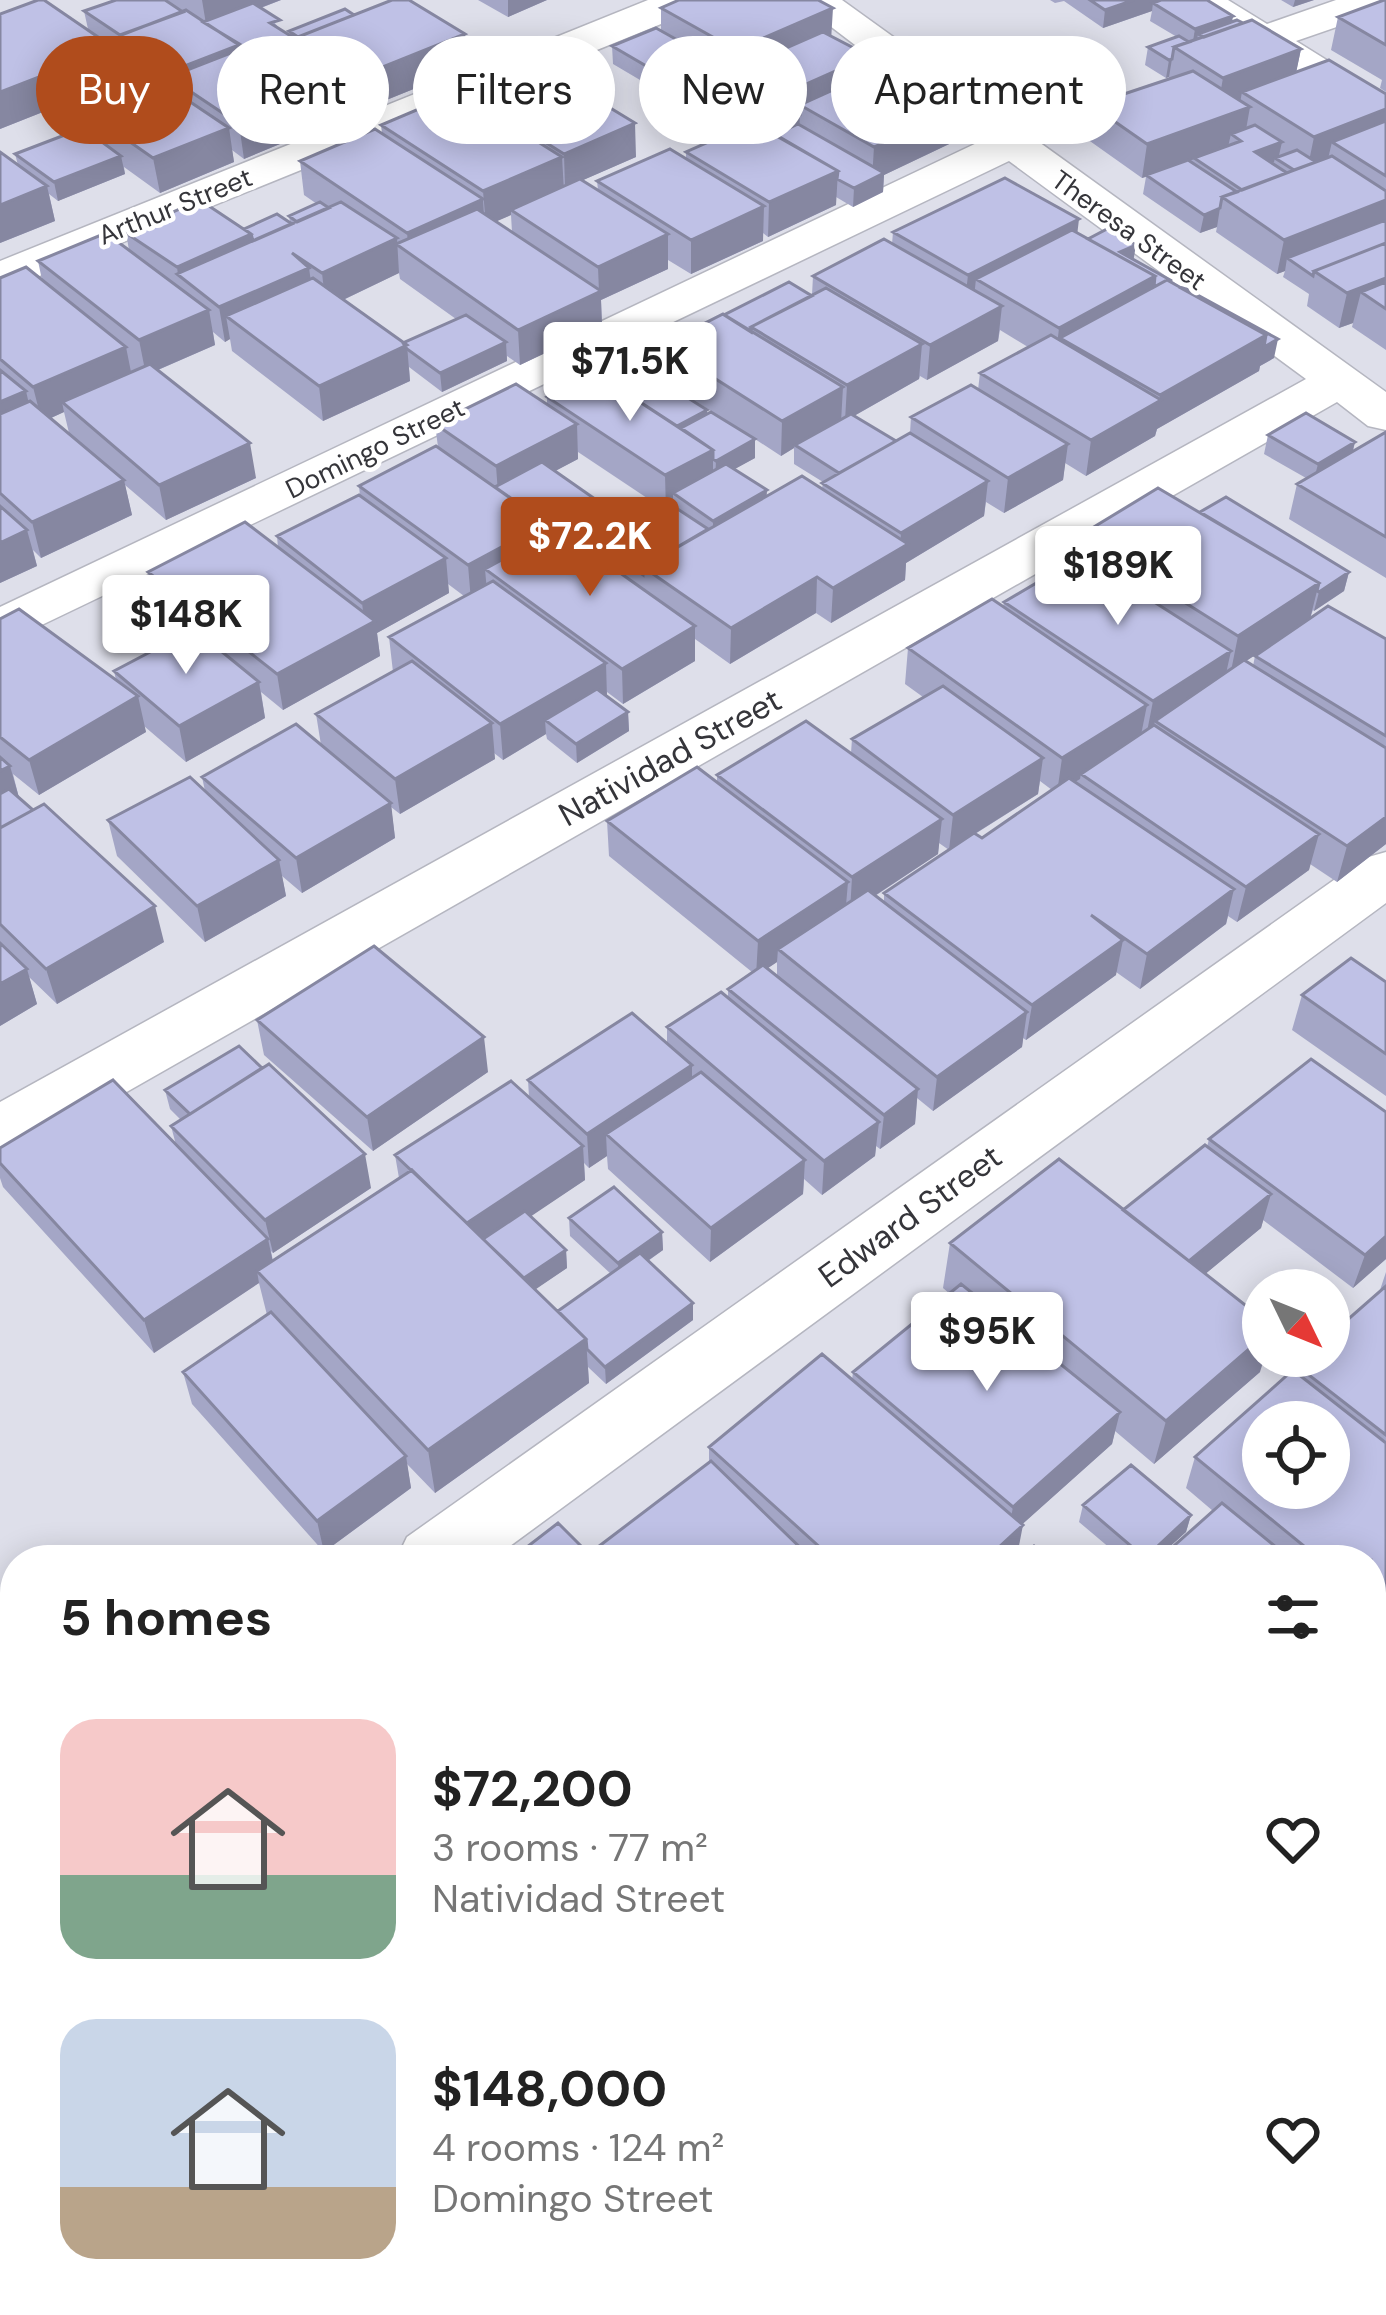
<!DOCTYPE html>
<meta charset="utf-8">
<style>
:root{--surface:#fff;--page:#f2f2f2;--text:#222;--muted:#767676;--accent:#b04c1c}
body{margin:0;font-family:"DM Sans",sans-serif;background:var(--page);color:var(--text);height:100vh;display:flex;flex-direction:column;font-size:45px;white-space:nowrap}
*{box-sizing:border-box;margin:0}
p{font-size:39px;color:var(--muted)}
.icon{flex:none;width:66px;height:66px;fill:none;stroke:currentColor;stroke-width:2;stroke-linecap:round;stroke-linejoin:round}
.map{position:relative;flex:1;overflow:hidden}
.panel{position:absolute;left:0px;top:1545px;width:1386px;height:771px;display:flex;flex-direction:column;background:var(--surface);border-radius:48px 48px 0 0;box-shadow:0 6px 30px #0003}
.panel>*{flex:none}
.top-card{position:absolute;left:36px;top:36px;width:1314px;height:108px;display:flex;gap:24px}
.needle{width:78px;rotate:133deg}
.tools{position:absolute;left:1242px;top:1269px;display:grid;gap:24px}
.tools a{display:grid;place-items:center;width:108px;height:108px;border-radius:50%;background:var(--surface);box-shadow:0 6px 30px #0003;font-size:60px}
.price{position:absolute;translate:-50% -102px;padding:0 27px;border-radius:12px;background:#fff;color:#222;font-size:39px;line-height:78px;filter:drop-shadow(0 3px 6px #0008)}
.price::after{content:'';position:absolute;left:50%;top:72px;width:36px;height:27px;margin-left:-18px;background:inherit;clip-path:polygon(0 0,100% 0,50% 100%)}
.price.on{background:var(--accent);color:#fff}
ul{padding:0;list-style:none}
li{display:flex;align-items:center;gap:36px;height:300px;padding:0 60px}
li span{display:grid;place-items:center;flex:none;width:336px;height:240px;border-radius:36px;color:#555}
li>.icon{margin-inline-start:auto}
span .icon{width:144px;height:144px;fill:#fffc;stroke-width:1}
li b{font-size:51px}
h2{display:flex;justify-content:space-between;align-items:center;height:144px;padding:0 60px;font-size:51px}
.pill{padding:0 42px;border-radius:54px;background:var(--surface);box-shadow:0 6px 30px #0003;font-size:42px;line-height:108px}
.pill.on{background:var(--accent);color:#fff}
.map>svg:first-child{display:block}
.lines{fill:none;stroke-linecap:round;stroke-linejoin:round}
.minor-casing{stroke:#b5b6c0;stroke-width:3}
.minor{fill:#fff;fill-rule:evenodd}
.wall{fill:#a4a6c6;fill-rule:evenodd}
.shaded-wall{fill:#8687a1}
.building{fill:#bfc1e6;stroke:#8687a1;stroke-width:3;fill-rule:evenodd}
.labels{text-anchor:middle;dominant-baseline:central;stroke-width:9;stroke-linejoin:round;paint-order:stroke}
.far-street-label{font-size:27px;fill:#35353a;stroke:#fff}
.street-label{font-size:33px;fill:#35353a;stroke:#fff}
</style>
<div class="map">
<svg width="1386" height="2315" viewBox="0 0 1386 2315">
<rect width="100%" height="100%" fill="#dedfea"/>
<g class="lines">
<defs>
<path id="minor" d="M648,0H704L698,9L0,292V261Z
M796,0H842L1386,392V430L1368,426L1337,402L23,1151L0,1158V1102L1306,379L1009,161L0,645V607L981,141Z
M1180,0H1228L1267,24L1336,0H1386V10L1296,41L1386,97V128L1371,124Z
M1386,852V903L491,1560H396L407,1537L1365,858Z
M0,1608L15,1614V1699L0,1693Z
M1386,1777V1863L1371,1868V1783Z
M446,2301H543L549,2315H452Z
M837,2301H937L931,2315H831Z"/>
</defs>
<use href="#minor" class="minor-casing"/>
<use href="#minor" class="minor"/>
</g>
<path class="wall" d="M116,0H281L261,8L281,30L290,35L289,31L354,15L468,67L332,122L319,113L321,127L244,159L232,150L234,162L160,193L124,167L125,174L58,201L49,194L55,221L0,243V152L18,165L15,154L91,133L87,112L143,90L119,74L121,81L0,129V14L88,29L84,11Z
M478,0H547L508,17Z
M1050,0H1207L1233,16L1232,22L1301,49L1296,72L1386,94V350L1352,327L1353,323L1339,328L1307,306L1309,294L1283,277L1285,271L1277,274L1216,232L1217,227L1200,233L1143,194L1146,177L1142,178L1087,139L1091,105L1169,79V77L1166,78L1145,65L1148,47L1177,37L1150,21L1152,11L1103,28L1064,1L1055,3Z
M1281,0H1314L1293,7Z
M1386,0V92L1380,88L1382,80L1331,50L1338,17Z
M661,8L832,37L868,74L797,106L752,81V76L746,79L800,109V105L969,102L966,136L884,175L883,192L853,207L836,197V205L768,237L763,233V241L691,274L668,260V269L601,300L602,326L520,365L507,356V361L442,392L409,367L410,381L323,421L232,351L230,339L225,342L213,332L215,345L158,370L256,478L166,520L125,485L132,515L41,558L33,550L37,566L0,583V278L42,280L38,261L129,250L126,233L244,229L290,222L289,216L317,204L304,195L300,161L382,134L381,125L468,97L467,93L636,157L583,180L598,190L597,181L686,160V152L730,133L699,115V100L684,106L613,64L612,46L661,31ZM511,215L512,232L496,221ZM399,273L400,279L456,319L403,343L343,300ZM64,412L69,433L51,418Z
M893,232L1078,233L1133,260L1172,283L1274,358L1260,366L1259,371L1157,429L1155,436L1086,476L1065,463L1063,480L1004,513L986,502L984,516L906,563L905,580L831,623L816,613L730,664L695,639V661L623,704L607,692V697L628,712L629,731L577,763L547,739L546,734L503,760L494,753L495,759L400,814L391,807L395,838L302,893L282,876L286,896L205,942L117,856L108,820L205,791L202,777L321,745L316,714L393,672L389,637L464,596L448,584L449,593L377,633L380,656L283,710L261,692L265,718L186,762L144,726L146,732L39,795L13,774L19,798L164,942L57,1004L29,977L37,1004L0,1026V619L116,680L114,671L187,633L155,607L148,572L278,548L277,536L360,496L359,486L438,447L435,424L547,404V397L580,380V374L707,410V414L745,433L663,380L662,345L724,315L812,295L813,276L892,244ZM1000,330L1028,347L980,373L978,390L911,417L910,433L896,441L854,416L919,379L920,376L927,380L998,341ZM755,439L781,456L794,448V464L823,482L822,489L767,496L734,469L755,458ZM578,452L659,506L616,530L555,471L578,459ZM595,543V556L585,548Z
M1386,432V578L1289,519L1297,484L1306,478L1264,454L1268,435L1355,442L1353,451Z
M1200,512L1349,572L1344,591L1314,611L1313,610L1310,618L1386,639V844L1337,882L1310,864L1309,870L1237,922L1228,916L1226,924L1140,989L1116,972V975L1026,1040L1023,1038L1022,1047L933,1111L917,1098L915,1124L880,1149L876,1146L875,1156L822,1195L804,1179L803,1194L710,1262L608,1169L607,1156L589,1168L584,1163L585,1180L530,1216L566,1250L567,1268L535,1289L558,1311L611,1274L570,1236L569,1218L662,1232L663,1250L648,1261L693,1320L606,1384L588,1367L589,1383L435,1493L407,1464L411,1488L324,1552L192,1404L183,1372L267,1315L259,1283L154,1353L3,1187L0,1178V1148L176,1145L171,1126L181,1120L170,1109L165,1090L371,1188L273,1253L271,1251L273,1261L399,1178L395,1155L529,1097L528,1080L667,1043V1027L728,997V989L752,972L609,856L607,821L717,783V775L851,753L852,739L923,697L905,684L908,648L1003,607L1004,602L1076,560L1079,536ZM1295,629L1255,656L1253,666L1246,661ZM1040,781L1052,790L982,838L975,834L1038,794ZM939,843L949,850L884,893V902L875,896L938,854ZM777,962V976L768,968Z
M1386,982V1096L1292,1030L1302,995Z
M257,1020L488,1072L373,1151L264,1055Z
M1209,1139L1386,1259L1353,1288L1263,1220L1261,1228L1205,1274L1260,1372L1154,1464L1115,1431L1112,1444L1022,1524L1017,1556L1013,1560H510H595L594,1550L709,1462V1447L852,1380L853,1372L950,1294L943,1288L950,1243L1123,1210L1207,1147Z
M1386,1272V1609L1371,1624V1560H1158L1213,1511L1186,1488L1195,1457L1294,1371L1296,1365L1379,1293Z
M1083,1505L1191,1515L1186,1532L1155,1560H1124L1079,1522Z
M236,2301H329L316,2315H248Z
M663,2301H707L693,2315H675Z"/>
<path class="shaded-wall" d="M202,0H281L210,27L206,24Z
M508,0H547L508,17Z
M1134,0H1169L1153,3L1152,11L1103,28L1105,10Z
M1295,0H1314L1293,7Z
M833,8L831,41L752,63V76L736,83V50Z
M1233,16L1229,34H1198L1196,45L1192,47L1195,29Z
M465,34L468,67L332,122L328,89Z
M239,45L244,79L169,77L174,106L170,108L164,74Z
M114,48L121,81L0,129V92Z
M1301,49L1294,83L1242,92L1240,103L1217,112L1223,78Z
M869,56L868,74L797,106V88Z
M1172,59L1169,77L1166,78L1169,60Z
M729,69L728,87L699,97V100L684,106V88Z
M316,93L321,127L244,159L239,124Z
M969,102L966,136L884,175L883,192L853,207L854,188L872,179L874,147Z
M1250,107L1244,141L1231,134L1228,147L1142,178L1147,144Z
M1386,109V140L1332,142L1327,163L1307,171L1314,137Z
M800,115L799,133L776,144L760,133Z
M635,123L636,157L565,188L564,154Z
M229,128L234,162L160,193L153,158Z
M1282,142L1278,160L1275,158L1274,162L1252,171L1255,152Z
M121,156L125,174L58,201L54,182Z
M562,157L564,191L511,210V215L486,226L483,191Z
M838,171L836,205L768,237L769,202Z
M47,186L55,221L0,243V205Z
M483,199L485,233L409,254L407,233Z
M1386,200V232L1287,258L1285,271L1277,274L1284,240Z
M764,206L763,241L691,274V240Z
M1220,208L1217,227L1200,233L1204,215Z
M1079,219L1075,253L976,279L973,306L964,310L968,275Z
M251,234L257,269L178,275L177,267Z
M668,234V269L601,300L602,326L520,365L518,330L599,292L598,267Z
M397,238L399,273L326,308L322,273Z
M1136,245L1133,263L1120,252Z
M309,268L314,303L226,316L230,339L225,342L219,307Z
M1155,276L1150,311L1060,338L1057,361L1055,363L1059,328Z
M1386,278V309L1361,292L1353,323L1339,328L1347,293Z
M1002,306L998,341L927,380L930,345Z
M209,310L215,345L146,375L139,340Z
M1266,335L1278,339L1274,358L1260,366L1259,371L1157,429L1155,436L1086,476L1091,440L1159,402L1160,395Z
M506,342L507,361L442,392L440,373Z
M922,344L919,379L845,421L847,385Z
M407,345L410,381L323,421L319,386Z
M126,347L133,382L62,402L64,412L42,422L33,387Z
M843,387L841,422L795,445L794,448L781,456L782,421Z
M26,391L34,426L0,442V402Z
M707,410V429L667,431Z
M577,424L578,459L504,498L498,493L496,466Z
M755,439V458L715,480L716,461Z
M1355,442L1350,461L1313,483L1318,464Z
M250,443L256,478L166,520L159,485Z
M1068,444L1063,480L1004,513L1008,478Z
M713,450V485L673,493V507L666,511L665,475Z
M124,480L132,515L41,558L32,522Z
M988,481L984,516L906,563L905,580L831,623L833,588L900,549L901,533Z
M767,490L766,510L713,538V521Z
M615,513L616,532L566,559L565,540Z
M546,523L548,559L485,569L487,592L471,601L468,565Z
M27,530L37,566L0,583V543Z
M446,558L449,593L377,633L380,656L283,710L277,674L365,626L362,603Z
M1349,572L1344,591L1314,611L1319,592Z
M817,577L816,613L730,664L731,628Z
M1319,583L1310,619L1231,671L1238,636Z
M695,626V661L623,704L622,669Z
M1231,651L1223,687L1155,721L1152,733L1146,737L1153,701Z
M606,663L607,698L545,720L546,734L503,760L500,724Z
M259,682L265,718L186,762L179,726Z
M138,696L146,732L39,795L29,760Z
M1147,705L1140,740L1081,774L1080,779L1057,793L1062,758Z
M628,712L629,731L577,763L576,744Z
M492,723L495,759L400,814L395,779Z
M1043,758L1038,794L949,850L953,815Z
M10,766L20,801L0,812V771Z
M391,803L395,838L302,893L296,858Z
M1386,817V844L1337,882L1347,846Z
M942,819L938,854L850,912L852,877Z
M1319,834L1309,870L1237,922L1246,887Z
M279,860L286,896L205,942L197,906Z
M848,882L845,917L778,949L777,962L756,976L758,941Z
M1234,889L1226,924L1140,989L1147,954Z
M155,906L164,942L57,1004L46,969Z
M1123,940L1116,975L1026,1040L1032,1005Z
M27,969L37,1004L0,1026V984Z
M1027,1012L1022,1047L933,1111L937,1077Z
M484,1037L488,1072L373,1151L367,1117Z
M692,1065V1100L606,1134L607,1156L589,1168L587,1134Z
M918,1089L915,1124L880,1149L884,1115Z
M879,1122L875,1156L822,1195L824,1161Z
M583,1146L585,1180L481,1250L466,1223Z
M365,1154L371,1188L273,1253L265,1220Z
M805,1160L803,1194L710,1262L711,1228Z
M1271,1194L1261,1228L1175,1299L1184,1266Z
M662,1232L663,1250L619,1281L618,1263Z
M1386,1236V1259L1353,1288L1365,1255Z
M268,1239L275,1272L257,1271L259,1283L154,1353L144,1320Z
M566,1250L567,1268L517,1302L515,1284Z
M693,1303V1320L606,1384L605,1367Z
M1263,1337V1356H1265L1260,1372L1154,1464L1166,1421Z
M586,1339L589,1383L435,1493L428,1450Z
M1120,1412L1112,1444L1007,1538L1013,1507Z
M406,1456L411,1488L324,1552L317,1521Z
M1191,1515L1186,1532L1155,1560H1144Z
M1023,1525L1017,1556L1013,1560H985Z
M1386,1592V1609L1371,1624V1611L1374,1604Z
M1386,1672V1688L1371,1703V1687Z
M9,1777L15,1789V1811L0,1823V1784Z
M301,2301H329L316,2315H287Z
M683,2301H707L693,2315H683Z"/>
<path class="building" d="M38,0H44L114,48L0,92V14Z
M116,0H165L183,12L120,35L84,11Z
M392,0H409L465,34L328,89L267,49Z
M679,0H818L833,8L736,50L661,8Z
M1090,0H1134L1105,10Z
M1161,0H1207L1233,16L1195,29L1153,3Z
M1386,0V45L1338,17L1384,0Z
M253,3L280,20L270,23L294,38L267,49L269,62L203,22Z
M345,9L354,15L298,37L289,31Z
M186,10L239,45L164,74L111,39Z
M1237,20L1243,23L1204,37L1198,34Z
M1252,20L1301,49L1223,78L1174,47Z
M656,28L729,69L684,88L612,46Z
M823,32L869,56L797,88L752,63Z
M1179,36L1189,42L1174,47L1172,59L1169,60L1148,47Z
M246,47L316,93L239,124L169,77Z
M1329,60L1386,94V109L1314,137L1242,92Z
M895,62L969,102L874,147L800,105Z
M538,64L635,123L564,154L467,93Z
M1193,71L1250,107L1147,144L1091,105Z
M744,78L800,109V115L767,130L754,122L748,125L699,97Z
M162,83L229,128L153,158L87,112Z
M459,92L562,157L483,191L381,125Z
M1386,121V176L1332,142Z
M754,122L838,171L769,202L686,152Z
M798,124L884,173L854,188L837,179L838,171L775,135Z
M1255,125L1282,142L1255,152L1287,173L1242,190L1194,158L1241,141L1231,134Z
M83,128L121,156L54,182L15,154Z
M375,129L483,199L407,233L300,161Z
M670,149L764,206L691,240L597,181Z
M1297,150L1316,162L1294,170L1275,158Z
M0,152L47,186L0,205Z
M1332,156L1386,191V200L1284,240L1222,197Z
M1188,160L1237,192L1222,197L1220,208L1204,215L1146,175Z
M1005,178L1079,219L968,275L893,232Z
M580,179L668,234L598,267L511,210Z
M200,200L251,234L177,267L126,233Z
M320,202L329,208L297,222L289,216Z
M341,202L397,238L322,273L292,253L309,268L219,307L177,274Z
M477,209L601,291L518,330L396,244Z
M277,214L292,224L253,241L251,234L244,229Z
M1386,220V243L1314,271L1313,276L1287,258Z
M1107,229L1136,245L1120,252L1172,281L1167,280L1154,287L1155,276L1088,239Z
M1072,230L1155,276L1059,328L976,279Z
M106,233L209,310L139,340L38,261Z
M884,239L1002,306L930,345L813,276Z
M1386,243V278L1347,293L1314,271Z
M26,267L126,347L33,387L0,359V278Z
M313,278L407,345L319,386L226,316Z
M1167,280L1266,335L1160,395L1060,338Z
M789,282L812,296L751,327V332L724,315Z
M1386,282V309L1361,292Z
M1183,287L1278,339L1264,347L1266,335L1181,288Z
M826,288L922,344L847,385L751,327Z
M723,314L843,387L782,421L662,345Z
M466,315L506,342L440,373L407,349L403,343Z
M1051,335L1161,400L1091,440L980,373Z
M619,354L707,410L677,426L594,372L585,377L580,374Z
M150,364L250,443L159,485L62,402Z
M0,370L26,391L0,402Z
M594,372L713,450L665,475L547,397Z
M516,384L577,424L496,466L435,424Z
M971,385L1068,444L1008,478L911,417Z
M30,401L124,480L32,522L0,493V414Z
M711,412L755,439L716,461L713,459V450L681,428Z
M1306,413L1355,442L1318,464L1268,435Z
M851,414L896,441L839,473L795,445Z
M1386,432V537L1297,484Z
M910,433L988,481L901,533L822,483Z
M436,446L546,523L468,565L359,486Z
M542,462L615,513L569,537L558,529L553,532L546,527V523L495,487Z
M726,464L767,490L713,521L673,493Z
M802,476L908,544L833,588L817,577L731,628L643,567Z
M1158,488L1319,583L1238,636L1079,536Z
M359,495L446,558L362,603L277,536Z
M1226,497L1349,572L1319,592L1317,591L1319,583L1200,512Z
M667,502L708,529L643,567V575L595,542Z
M0,506L27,530L0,543Z
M245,522L375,621L277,674L148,572Z
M558,529L695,626L622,669L485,569Z
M1082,556L1231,651L1153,701L1004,602Z
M493,581L606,663L500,724L389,637Z
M992,599L1147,705L1062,758L908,648Z
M1328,606L1386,639V736L1255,656Z
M19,609L138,696L29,760L0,737V619Z
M194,629L259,682L179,726L114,671Z
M1244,660L1386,748V817L1347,846L1155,721Z
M412,661L492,723L395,779L316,714Z
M943,686L1043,758L953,815L852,739Z
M597,689L628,712L576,744L545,720Z
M806,721L942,819L852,877L717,775Z
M296,724L391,803L296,858L202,777Z
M1154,725L1319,834L1246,887L1081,774Z
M0,757L10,766L0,771Z
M697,767L848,882L758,941L607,821Z
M190,777L279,860L197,906L108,820Z
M1069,778L1234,889L1147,954L1091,915L1123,940L1032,1005L884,893L974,833L982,838Z
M9,789L33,810L0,828V794Z
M44,804L155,906L46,969L0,924V828Z
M868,890L1027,1012L937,1077L778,949Z
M0,943L27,969L0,984Z
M374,946L484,1037L367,1117L257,1020Z
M1351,958L1386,982V1054L1302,995Z
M763,965L918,1089L884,1115L728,989Z
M721,992L879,1122L824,1161L667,1027Z
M632,1013L692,1065L587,1134L528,1080Z
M239,1046L262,1068L190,1114L165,1090Z
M1311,1059L1386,1112V1236L1365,1255L1209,1139Z
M269,1064L365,1154L265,1220L171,1126Z
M701,1072L805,1160L711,1228L606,1134Z
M113,1080L268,1239L144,1320L0,1163V1148Z
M511,1081L583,1146L467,1223L395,1155Z
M1205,1145L1271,1194L1189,1261L1123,1210Z
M1059,1159L1263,1319V1337L1166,1421L950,1243Z
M412,1170L586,1339L428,1450L257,1271Z
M614,1187L662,1232L618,1263L569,1218Z
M525,1211L566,1250L524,1278L483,1239Z
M640,1253L693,1303L605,1367L587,1349L586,1339L558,1311Z
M961,1284L1120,1412L1013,1507L853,1372Z
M1386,1286V1435L1296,1365L1306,1356H1329V1336Z
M271,1312L406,1456L317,1521L183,1372Z
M822,1354L1023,1525L985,1560H834L709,1447Z
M1293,1370L1386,1443V1592L1374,1604L1371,1601V1560H1321L1195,1457ZM1263,1422H1329V1488H1263Z
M711,1461L813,1560H604L594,1550Z
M1131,1465L1191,1515L1145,1558L1083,1505Z
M1222,1503L1292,1560H1158Z
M558,1523L595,1560H510Z
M1034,1546L1051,1560H1018Z
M1371,1625L1386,1637V1672L1371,1687Z
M0,1767L9,1777L0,1784Z
M15,2039V2243L0,2225V2053Z
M1371,2249L1386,2264V2315H1160L1173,2301H1371Z
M15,2296V2301H208L220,2315H0V2310Z
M242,2301H301L287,2315H254Z
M352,2301H415L428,2315H338Z"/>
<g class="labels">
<g class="far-street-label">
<text transform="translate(175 206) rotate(-22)">Arthur Street</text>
<text transform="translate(1129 230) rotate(36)">Theresa Street</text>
<text transform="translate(375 448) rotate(-26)">Domingo Street</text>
</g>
<g class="street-label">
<text transform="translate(670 757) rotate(-29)">Natividad Street</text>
<text transform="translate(910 1216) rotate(-36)">Edward Street</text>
</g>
</g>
</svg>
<div class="tools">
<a><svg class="needle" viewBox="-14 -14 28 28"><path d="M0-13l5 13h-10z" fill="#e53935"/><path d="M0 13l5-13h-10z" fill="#767676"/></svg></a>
<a><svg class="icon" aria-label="locate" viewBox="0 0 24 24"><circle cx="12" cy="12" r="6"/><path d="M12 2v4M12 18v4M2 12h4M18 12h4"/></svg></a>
</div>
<b class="price" style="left:630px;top:424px">$71.5K</b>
<b class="price on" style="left:590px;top:599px">$72.2K</b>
<b class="price" style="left:1118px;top:628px">$189K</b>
<b class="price" style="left:186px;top:677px">$148K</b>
<b class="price" style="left:987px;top:1394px">$95K</b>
<div class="top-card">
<a class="pill on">Buy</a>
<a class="pill">Rent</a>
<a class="pill">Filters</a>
<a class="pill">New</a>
<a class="pill">Apartment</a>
</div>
<section class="panel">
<h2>5 homes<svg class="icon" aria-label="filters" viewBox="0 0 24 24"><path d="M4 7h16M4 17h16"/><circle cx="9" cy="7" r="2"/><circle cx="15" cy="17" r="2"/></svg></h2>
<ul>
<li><span style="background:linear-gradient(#f6c9c9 65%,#7fa58c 0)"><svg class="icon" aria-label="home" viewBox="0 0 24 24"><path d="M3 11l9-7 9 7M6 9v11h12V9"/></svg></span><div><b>$72,200</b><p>3 rooms · 77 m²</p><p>Natividad Street</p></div><svg class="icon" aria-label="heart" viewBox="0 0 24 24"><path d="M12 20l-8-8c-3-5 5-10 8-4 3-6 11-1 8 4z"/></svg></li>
<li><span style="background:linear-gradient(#c9d6e8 70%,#b9a48a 0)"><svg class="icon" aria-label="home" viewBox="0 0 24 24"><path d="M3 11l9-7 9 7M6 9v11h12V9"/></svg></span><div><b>$148,000</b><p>4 rooms · 124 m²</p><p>Domingo Street</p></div><svg class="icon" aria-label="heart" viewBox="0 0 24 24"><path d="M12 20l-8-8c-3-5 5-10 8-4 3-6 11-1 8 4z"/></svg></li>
</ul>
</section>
</div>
